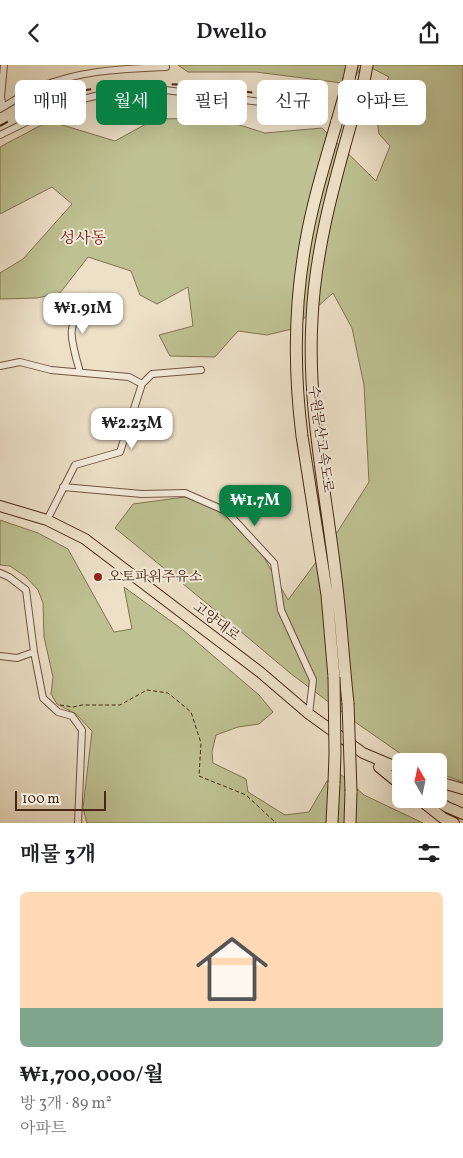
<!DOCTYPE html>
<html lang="ko">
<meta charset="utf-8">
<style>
:root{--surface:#fff;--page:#f2f2f2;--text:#202124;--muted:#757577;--accent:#0b8043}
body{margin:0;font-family:Vollkorn,"Noto Serif KR",serif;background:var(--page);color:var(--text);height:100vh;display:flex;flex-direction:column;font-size:19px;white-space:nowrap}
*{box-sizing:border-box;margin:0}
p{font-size:16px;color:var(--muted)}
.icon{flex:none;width:28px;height:28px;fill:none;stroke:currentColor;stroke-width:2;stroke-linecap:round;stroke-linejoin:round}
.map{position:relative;height:758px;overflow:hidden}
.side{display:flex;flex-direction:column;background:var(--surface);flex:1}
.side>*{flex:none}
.guide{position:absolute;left:15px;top:15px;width:434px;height:45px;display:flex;gap:10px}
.needle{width:32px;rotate:351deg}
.buttons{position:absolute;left:392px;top:688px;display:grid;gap:10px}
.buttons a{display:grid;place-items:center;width:55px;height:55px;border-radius:8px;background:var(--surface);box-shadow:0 5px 20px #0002;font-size:25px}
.scale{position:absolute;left:15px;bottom:12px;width:91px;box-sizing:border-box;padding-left:5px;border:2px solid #482713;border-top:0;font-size:14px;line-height:18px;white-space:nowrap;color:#482713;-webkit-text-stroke:4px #f3ebdb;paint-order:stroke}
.price{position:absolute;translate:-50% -42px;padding:0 11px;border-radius:10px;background:#fff;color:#222;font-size:16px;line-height:32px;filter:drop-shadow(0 1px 2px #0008)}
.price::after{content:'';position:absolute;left:50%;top:30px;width:15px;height:11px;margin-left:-8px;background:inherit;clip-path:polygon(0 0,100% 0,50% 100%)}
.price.selected{background:var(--accent);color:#fff}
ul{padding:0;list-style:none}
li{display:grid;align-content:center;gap:10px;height:265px;padding:0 20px}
li span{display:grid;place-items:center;height:155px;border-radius:8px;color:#555}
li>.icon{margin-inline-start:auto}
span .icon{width:90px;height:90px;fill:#fffc;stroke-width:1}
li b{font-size:21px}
h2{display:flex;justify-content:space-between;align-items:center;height:60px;padding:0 20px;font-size:21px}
.tag{padding:0 18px;border-radius:8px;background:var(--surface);box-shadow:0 5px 20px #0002;font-size:18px;line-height:45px}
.tag.selected{background:var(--accent);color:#fff}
header{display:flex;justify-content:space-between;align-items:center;height:65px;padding:0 20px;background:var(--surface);font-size:22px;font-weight:600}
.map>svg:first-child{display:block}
.green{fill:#bec192;stroke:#837452}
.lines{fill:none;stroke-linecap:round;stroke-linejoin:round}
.minor-casing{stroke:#715540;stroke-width:8}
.primary-casing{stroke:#482713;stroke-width:12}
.motorway-casing{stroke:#482713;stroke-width:13}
.path{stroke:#482713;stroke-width:1;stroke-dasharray:4 2.5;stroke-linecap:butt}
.minor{stroke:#f3ebdb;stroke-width:6}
.primary{stroke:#ece0c7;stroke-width:10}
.motorway{stroke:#ece0c7;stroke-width:11}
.rail{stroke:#482713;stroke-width:2;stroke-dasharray:9 9;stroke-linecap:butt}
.motorway-bridge-casing{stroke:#482713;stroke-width:13;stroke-linecap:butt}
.motorway-bridge{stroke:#ece0c7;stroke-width:11}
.poi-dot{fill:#8f2418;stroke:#f3ebdb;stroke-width:2}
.labels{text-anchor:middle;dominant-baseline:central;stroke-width:4;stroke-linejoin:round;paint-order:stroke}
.street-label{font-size:14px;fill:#482713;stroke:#f3ebdb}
.poi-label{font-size:14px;fill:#482713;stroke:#f3ebdb;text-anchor:start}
.quarter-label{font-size:16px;fill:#7a1f14;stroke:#f3ebdb}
</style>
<header><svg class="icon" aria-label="back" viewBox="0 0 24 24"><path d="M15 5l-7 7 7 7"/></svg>Dwello<svg class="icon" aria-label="share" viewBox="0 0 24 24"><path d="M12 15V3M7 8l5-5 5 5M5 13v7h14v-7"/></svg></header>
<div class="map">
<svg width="463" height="758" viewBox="0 0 463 758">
<rect width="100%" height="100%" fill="#ece0c7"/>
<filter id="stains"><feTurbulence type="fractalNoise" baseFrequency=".004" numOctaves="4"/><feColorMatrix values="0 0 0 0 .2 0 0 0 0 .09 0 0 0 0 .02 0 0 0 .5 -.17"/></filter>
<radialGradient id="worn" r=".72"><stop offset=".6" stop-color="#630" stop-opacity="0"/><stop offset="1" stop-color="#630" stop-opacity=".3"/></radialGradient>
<path class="green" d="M178,0H363L350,19L256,7H188Z
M366,0H463V717L439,708V696H415L401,689L358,659L290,608L233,560L115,463L133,439L185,432L224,449L257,480L288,535L331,477L369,417L364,320L352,263L333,228L292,264L267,270L238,266L215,292L170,291L159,270L193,261L188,222L157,239L140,230L131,206L88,192L60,228L37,233L0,234V208L23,194L72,139L52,122L0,149V82L49,56L115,76L155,54L217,53L265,68L322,63L376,116L390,81L379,69L374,36L389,12Z
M0,455L38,468L68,484L114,567L132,564L124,522L183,565L259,630L273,647L259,659L238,662L216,670L212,687L213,698L246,714L248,727L285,750L309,747L327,716L338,707L364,730L423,758H87L83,743L92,666L76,649L57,639L51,629L53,612L44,572L43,538L38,525L26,512L10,501L0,500Z"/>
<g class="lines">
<defs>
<path id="minor" d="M3,42L1,32L4,0
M0,44C12,37 24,28 37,23C80,5 121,4 166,2
M0,70L45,48L87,33L120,25L149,23L277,39L309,20L314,21
M0,301L20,297L51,305L129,312L142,319
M80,307C77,296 70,274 72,264C74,251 82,241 89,232
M63,422L142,429L185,428L226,446L274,498L281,545L313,615L309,649
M47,455L75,400L120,387L142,319L152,309L201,305
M0,508L9,512L26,525L34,587L43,633L58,647L72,651L82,665L78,758
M0,591L17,593L34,587"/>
<path id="primary" d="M0,441L47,455L85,474L260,607L309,649L363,688L401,704
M379,702L401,720
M439,717L463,724
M419,734L443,753L454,758
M433,734L447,742L463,749"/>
<path id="motorway" d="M349,14L352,0
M364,16L367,0
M334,612L327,530L302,371C294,308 294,244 305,181C312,139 325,97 337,56
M348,638C343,594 341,550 335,506C325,422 307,339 312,254C315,187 333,122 351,58
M332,758L334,718
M350,758L351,726"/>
</defs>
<use href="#minor" class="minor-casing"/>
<use href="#primary" class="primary-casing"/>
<use href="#motorway" class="motorway-casing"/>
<path class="path" d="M60,640L73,642L82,640H120L147,625L168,628L191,647L201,678L199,711L246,730L276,758"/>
<use href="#minor" class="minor"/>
<use href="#primary" class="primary"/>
<use href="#motorway" class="motorway"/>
<path class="rail" d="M0,61L39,40L78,26L137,18L188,20L274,30"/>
<defs>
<path id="motorway-bridge" d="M337,56L349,14
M351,58L364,16
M334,612L335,689L334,718
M348,638L351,726"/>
</defs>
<use href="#motorway-bridge" class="motorway-bridge-casing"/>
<use href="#motorway-bridge" class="motorway-bridge"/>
</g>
<circle class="poi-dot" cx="98" cy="512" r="5"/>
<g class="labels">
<g class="street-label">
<text transform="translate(320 374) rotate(82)">수원문산고속도로</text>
<text transform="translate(216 557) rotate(37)">고양대로</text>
</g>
<g class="poi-label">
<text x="108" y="512">오토파워주유소</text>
</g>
<g class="quarter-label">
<text x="83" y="174">성사동</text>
</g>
</g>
<rect width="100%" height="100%" filter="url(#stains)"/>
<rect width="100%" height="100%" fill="url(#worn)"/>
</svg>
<div class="buttons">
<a><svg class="needle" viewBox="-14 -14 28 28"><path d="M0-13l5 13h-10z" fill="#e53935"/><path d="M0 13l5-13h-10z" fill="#757577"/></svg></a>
</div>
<div class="scale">100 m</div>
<b class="price" style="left:83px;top:270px">₩1.91M</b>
<b class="price" style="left:132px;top:385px">₩2.23M</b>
<b class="price selected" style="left:255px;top:462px">₩1.7M</b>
<div class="guide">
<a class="tag">매매</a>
<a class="tag selected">월세</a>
<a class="tag">필터</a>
<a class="tag">신규</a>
<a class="tag">아파트</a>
</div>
</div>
<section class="side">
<h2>매물 3개<svg class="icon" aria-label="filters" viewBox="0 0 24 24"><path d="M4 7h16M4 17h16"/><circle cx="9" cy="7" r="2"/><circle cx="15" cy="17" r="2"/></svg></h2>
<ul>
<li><span style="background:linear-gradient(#ffd9b3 75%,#7fa58c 0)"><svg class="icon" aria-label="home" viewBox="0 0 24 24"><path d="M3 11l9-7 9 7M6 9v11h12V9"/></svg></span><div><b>₩1,700,000/월</b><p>방 3개 · 89 m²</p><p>아파트</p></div></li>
</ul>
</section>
